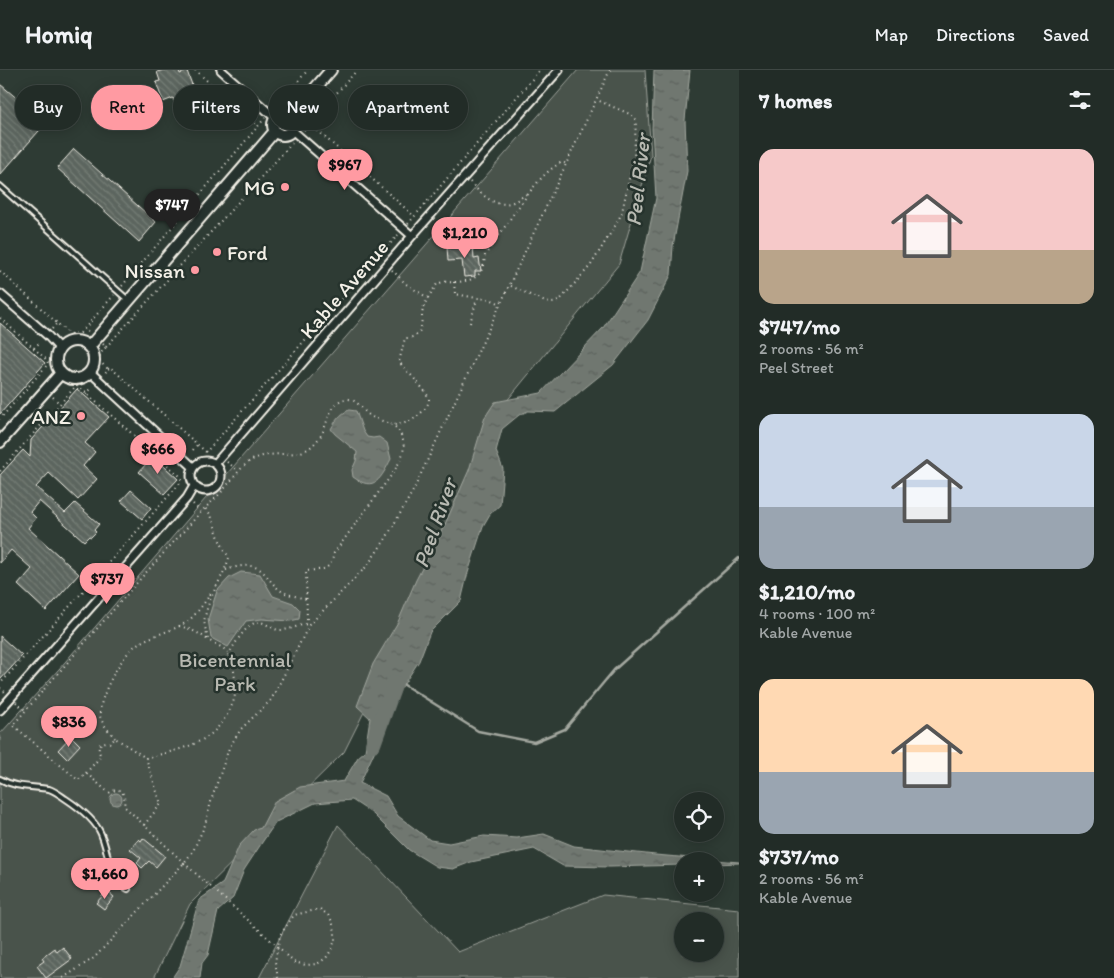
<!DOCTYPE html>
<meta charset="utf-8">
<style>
:root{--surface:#222c27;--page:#2a342f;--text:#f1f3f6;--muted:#a2a7a7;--line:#3f4844;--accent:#ff9aa2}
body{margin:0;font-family:Itim,sans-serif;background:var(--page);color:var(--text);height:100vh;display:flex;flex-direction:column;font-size:19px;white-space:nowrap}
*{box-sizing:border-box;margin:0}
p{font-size:16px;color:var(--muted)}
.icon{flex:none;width:28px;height:28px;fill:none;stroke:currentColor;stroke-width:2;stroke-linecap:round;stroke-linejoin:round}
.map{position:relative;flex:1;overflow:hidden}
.details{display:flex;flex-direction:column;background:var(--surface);width:375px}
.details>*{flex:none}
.guide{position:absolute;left:15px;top:15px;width:475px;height:45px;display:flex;gap:10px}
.controls{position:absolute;left:674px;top:722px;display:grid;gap:10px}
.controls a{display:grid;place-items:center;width:50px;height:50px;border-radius:50%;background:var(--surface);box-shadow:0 2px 12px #0003,0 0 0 1px var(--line);font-size:25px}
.price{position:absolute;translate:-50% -42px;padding:0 11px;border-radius:18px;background:var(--accent);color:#111;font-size:16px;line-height:32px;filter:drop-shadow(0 1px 2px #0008)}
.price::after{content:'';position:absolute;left:50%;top:30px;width:15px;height:11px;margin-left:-8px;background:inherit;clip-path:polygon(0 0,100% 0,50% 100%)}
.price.on{background:#222;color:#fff}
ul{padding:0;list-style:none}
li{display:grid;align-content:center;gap:10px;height:265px;padding:0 20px}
li span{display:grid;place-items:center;height:155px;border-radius:15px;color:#555}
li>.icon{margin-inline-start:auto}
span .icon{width:90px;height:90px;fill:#fffc;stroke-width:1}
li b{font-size:21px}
h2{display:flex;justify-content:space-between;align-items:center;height:60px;padding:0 20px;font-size:21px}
.pill{padding:0 18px;border-radius:22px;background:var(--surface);box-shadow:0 2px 12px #0003,0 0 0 1px var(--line);font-size:18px;line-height:45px}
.pill.on{background:var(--accent);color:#111}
header{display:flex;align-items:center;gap:30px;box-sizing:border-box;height:70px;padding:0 25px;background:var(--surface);border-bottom:1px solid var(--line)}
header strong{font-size:24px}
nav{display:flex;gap:28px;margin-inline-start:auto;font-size:18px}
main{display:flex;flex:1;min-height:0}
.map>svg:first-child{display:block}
.green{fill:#48524c;stroke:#9ea29a;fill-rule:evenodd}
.water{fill:url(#water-ripples);stroke:#a4a8a0}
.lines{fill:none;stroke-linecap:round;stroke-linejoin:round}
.stream{stroke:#a4a8a0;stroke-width:2.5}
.river{stroke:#6f7770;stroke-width:16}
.building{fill:url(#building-back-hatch);stroke:#f4f1e8}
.service-casing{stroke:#f4f1e8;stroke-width:8}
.minor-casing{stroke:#f4f1e8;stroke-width:11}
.secondary-casing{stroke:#f4f1e8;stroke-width:14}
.path{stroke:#f4f1e8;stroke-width:2;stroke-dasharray:1 4;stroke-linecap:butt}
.service{stroke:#26332d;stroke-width:4}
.minor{stroke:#26332d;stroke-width:7}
.secondary{stroke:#26332d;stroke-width:10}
.path-bridge{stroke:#f4f1e8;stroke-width:2;stroke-dasharray:1 4;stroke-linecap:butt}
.poi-dot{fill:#ff9aa2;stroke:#26332d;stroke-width:2}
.labels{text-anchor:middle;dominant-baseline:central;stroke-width:5;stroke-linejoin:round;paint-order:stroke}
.poi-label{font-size:21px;fill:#f4f1e8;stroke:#26332d;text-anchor:end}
.street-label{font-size:21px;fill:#f4f1e8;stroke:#26332d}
.park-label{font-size:21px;fill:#b8b9b1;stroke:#26332d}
.water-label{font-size:22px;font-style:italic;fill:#b8bab2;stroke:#26332d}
</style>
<header>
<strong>Homiq</strong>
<nav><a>Map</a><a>Directions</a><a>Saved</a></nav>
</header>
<main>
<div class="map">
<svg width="739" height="908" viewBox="0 0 739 908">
<defs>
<pattern id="water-ripples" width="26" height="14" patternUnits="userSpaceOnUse" patternTransform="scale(1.25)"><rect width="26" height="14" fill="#6f7770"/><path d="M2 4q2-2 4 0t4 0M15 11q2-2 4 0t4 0" fill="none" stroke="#5c605b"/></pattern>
<pattern id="building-back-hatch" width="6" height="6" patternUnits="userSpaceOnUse" patternTransform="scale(1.25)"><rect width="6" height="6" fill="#5c655e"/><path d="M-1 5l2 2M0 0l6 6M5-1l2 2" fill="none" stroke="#747c75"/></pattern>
</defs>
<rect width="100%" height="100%" fill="#2e3b34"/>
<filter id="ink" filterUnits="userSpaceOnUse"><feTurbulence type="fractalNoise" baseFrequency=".02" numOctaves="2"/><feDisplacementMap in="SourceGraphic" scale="10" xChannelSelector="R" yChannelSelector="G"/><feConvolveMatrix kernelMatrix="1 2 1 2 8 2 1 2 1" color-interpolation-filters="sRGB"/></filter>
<g filter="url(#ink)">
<path class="green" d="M578,0H645L651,85L619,194L492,349L480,410L344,682L190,834L154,908H0V664L59,599L200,435Z
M338,755L458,882L603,825L739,839V908H259ZM715,851V884H682V851Z"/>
<path class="water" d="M654,0H690L685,50L687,101L673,176L671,205L648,250L613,295L555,342L528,341L519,345L502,359L496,381L503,399L500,435L490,444L483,456L467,506L461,531L430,562L419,591L398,623L376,644L381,657L376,678L360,713L386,726L398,746L430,770L449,773L484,766L517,768L544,764L574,776L655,785L739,792V793L715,794V791H682V795L610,797L563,796L534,779L471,792L453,799L437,797L409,780L373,744L352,730L315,733L276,752L263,771L244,800L233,828L218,841L208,885L202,893L200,908H172L180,896L199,830L223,813L239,776L254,760L261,758L275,731L300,717L344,711L358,687L365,681L370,648L357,636L373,594L398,552L416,510L446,452L469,400L485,347L495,332L541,323L603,258L640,202L656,128L652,59Z
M349,340L356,341L363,361L367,367L373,368L379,367L387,373L391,389C381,408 375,423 353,407L352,400L356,391L357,382L335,364L331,359C336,350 340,344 349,340Z
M241,502L260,504L273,526L293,533L300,540L299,549L290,551L262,549L246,551L228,577L211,568L208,549L217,521L229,508Z
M110 729a6 6 0 1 1 12 0a6 6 0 1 1-12 0Z"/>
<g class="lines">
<path class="stream" d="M401,613L478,661L534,672L565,659L614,600L739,488"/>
<path class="river" d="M373,674L395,613"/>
</g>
<path class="building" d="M164,0H179L180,4L187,1L200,37L179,45L173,28L163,32L156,12L160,11L157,2Z
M0,14L46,53L0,105Z
M74,79L156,152L139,172L57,98Z
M473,174L474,189L479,188L481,201H475V206L464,207L462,190L448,191L447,177Z
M0,253L45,293L0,344Z
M77,319L109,347L85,373L95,382L83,396L97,409L78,430L49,403L36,417L65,443L75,433L99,454L94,460L96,462L91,467L89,466L84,471L39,431L30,442L36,448L28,458L79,504L46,541L18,515L32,499L11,480L0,493V405L23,380L30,387L31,370Z
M153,386L178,409L164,424L139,402Z
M131,420L151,438L142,449L121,431Z
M0,566L22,586L0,610Z
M71,666L80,675L67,689L58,680Z
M143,768L165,786L156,797L149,791L142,798L137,793L141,788L130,779L139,769L141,771Z
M107,821L114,827L104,839L96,833Z
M63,877L72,889L46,908L37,896L44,891L42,888L55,878L57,882Z"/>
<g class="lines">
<defs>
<path id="service" d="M0,116L128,230
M0,709C15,718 32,716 49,719C55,721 60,725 66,729C78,737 95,750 101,764C107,778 109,795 113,810L128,819"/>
<path id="minor" d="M221,0L275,48
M292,60L412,166
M0,224L47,265L60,279
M90,302L193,397
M191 406a15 15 0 1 1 30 0a15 15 0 1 1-30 0Z
M215,394L412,166L559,0
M0,640L187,428L194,416"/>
<path id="secondary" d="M273 55a10 10 0 1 1 20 0a10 10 0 1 1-20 0Z
M290,47L331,0
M56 290a19 19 0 1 1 38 0a19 19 0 1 1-38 0Z
M89,277L275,61
M0,372L61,303"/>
</defs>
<use href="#service" class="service-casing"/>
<use href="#minor" class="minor-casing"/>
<use href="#secondary" class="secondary-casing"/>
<path class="path" d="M195,0L258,56
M275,37L308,0
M310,54L414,146
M304,60L357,0
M470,112C481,124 495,139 513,132C518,130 523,126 527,124
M408,154L540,0
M392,200L406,214L428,228C426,232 424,235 423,239C420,253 425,268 405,268L399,292C405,299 428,322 429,329C429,334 425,339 422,342C413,351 405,354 393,355
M0,201L57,253
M454,212L455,224L477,228L490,229L501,234
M122,216L265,48
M511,216L545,232C553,234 555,233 561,229L591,195L618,151L622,142L634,86L636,52L635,49L632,45L597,30
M428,228L437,214C447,210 447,213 456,212C476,211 484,204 485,185C495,171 505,157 514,143C528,125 541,103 562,92L567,94
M0,248L47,290L48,294L0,349
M470,253L477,229
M52,259L57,253L69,264L80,263L84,259L90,263
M84,259L114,225
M103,274L106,277L100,284V292L108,299L104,304
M106,277L294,71
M34,278L41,271
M108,299L110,297L206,382L398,165
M86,324L93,317
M53,327L60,334
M193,380L197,375
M227,392L239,401
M0,401L75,317L78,316L181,407V412L0,614
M193,434L201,442L205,438
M226,500C238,496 253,492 263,502C270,509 274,517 283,522C290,525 298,527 306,529
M179,556C191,559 199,563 208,570
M228,585C234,576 247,551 260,552C266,553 271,558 278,560C288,561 298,555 308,554
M0,618L5,622
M16,632L25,640
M0,667L1,668
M115,668C110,662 102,654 100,646C98,627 123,582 139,573C155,564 174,561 188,551C198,543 205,531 213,521
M86,703L101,686C98,681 98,678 101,673L106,672L111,673L115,668L146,688
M144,755L161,734L146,688C168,682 193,678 211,664C221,656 234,637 235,624C236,617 235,609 234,601C233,595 231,588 228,583C224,577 214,574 208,570C207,563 203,554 205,547C209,525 223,508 229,488L220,471L211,445L205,438C214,430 222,422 229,413C236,405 243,394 254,389C270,381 291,387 306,380C312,377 316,372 320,367C328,355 330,328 348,329C358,330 362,340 369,345C377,351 389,351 396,358C399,360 400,363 402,367C407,381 400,391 393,403L334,483C330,502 323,499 306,501L307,553
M184,793L124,736C126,724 121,715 109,723L86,703L78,710L13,655L142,507L201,442
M63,908L94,888L184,793L193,781L205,755L212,728L229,678L241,659L271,630L286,601L309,555L367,496L385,470L413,421L610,0
M278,908L275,892L280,865L294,845L320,839L328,845L332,851L335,861V870L332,879L326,888L317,894L306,895L293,892L285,883"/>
<use href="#service" class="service"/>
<use href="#minor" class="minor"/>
<use href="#secondary" class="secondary"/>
<path class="path-bridge" d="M184,793L285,883"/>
</g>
</g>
<g class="poi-dot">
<circle cx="285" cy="117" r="5"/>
<circle cx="217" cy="182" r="5"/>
<circle cx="195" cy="200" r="5"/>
<circle cx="81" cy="346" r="5"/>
</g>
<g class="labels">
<g class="poi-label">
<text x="275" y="117">MG</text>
<text x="227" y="182" text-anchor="start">Ford</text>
<text x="185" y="200">Nissan</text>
<text x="71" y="346">ANZ</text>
</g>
<g class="street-label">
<text transform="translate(344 219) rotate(-49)">Kable Avenue</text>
</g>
<g class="park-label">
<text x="235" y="589">Bicentennial<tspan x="235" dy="24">Park</tspan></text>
</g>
<g class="water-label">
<text transform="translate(638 110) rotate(-84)">Peel River</text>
<text transform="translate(435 453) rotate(-71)">Peel River</text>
</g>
</g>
</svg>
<div class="controls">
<a><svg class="icon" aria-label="locate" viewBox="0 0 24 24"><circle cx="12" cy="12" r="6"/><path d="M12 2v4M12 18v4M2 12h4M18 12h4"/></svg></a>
<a>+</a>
<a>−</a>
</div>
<b class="price" style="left:345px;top:121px">$967</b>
<b class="price on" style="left:172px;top:161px">$747</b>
<b class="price" style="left:465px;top:189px">$1,210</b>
<b class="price" style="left:158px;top:405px">$666</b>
<b class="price" style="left:107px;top:535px">$737</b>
<b class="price" style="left:69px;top:678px">$836</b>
<b class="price" style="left:105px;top:830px">$1,660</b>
<div class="guide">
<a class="pill">Buy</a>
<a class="pill on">Rent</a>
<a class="pill">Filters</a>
<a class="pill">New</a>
<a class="pill">Apartment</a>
</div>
</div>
<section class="details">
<h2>7 homes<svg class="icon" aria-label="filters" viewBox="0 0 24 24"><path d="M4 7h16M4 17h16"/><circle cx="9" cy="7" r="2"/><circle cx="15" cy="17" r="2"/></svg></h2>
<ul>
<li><span style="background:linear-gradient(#f6c9c9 65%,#b9a48a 0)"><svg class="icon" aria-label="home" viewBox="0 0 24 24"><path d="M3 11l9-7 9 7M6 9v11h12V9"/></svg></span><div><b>$747/mo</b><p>2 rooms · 56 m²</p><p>Peel Street</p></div></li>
<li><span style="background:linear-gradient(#c9d6e8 60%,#9aa5b1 0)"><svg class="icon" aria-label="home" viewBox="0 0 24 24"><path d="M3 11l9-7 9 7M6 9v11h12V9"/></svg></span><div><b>$1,210/mo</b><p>4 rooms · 100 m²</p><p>Kable Avenue</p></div></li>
<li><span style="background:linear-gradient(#ffd9b3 60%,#9aa5b1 0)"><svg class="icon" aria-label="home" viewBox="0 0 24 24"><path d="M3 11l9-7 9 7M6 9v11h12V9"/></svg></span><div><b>$737/mo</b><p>2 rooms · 56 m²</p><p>Kable Avenue</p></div></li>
</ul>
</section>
</main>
